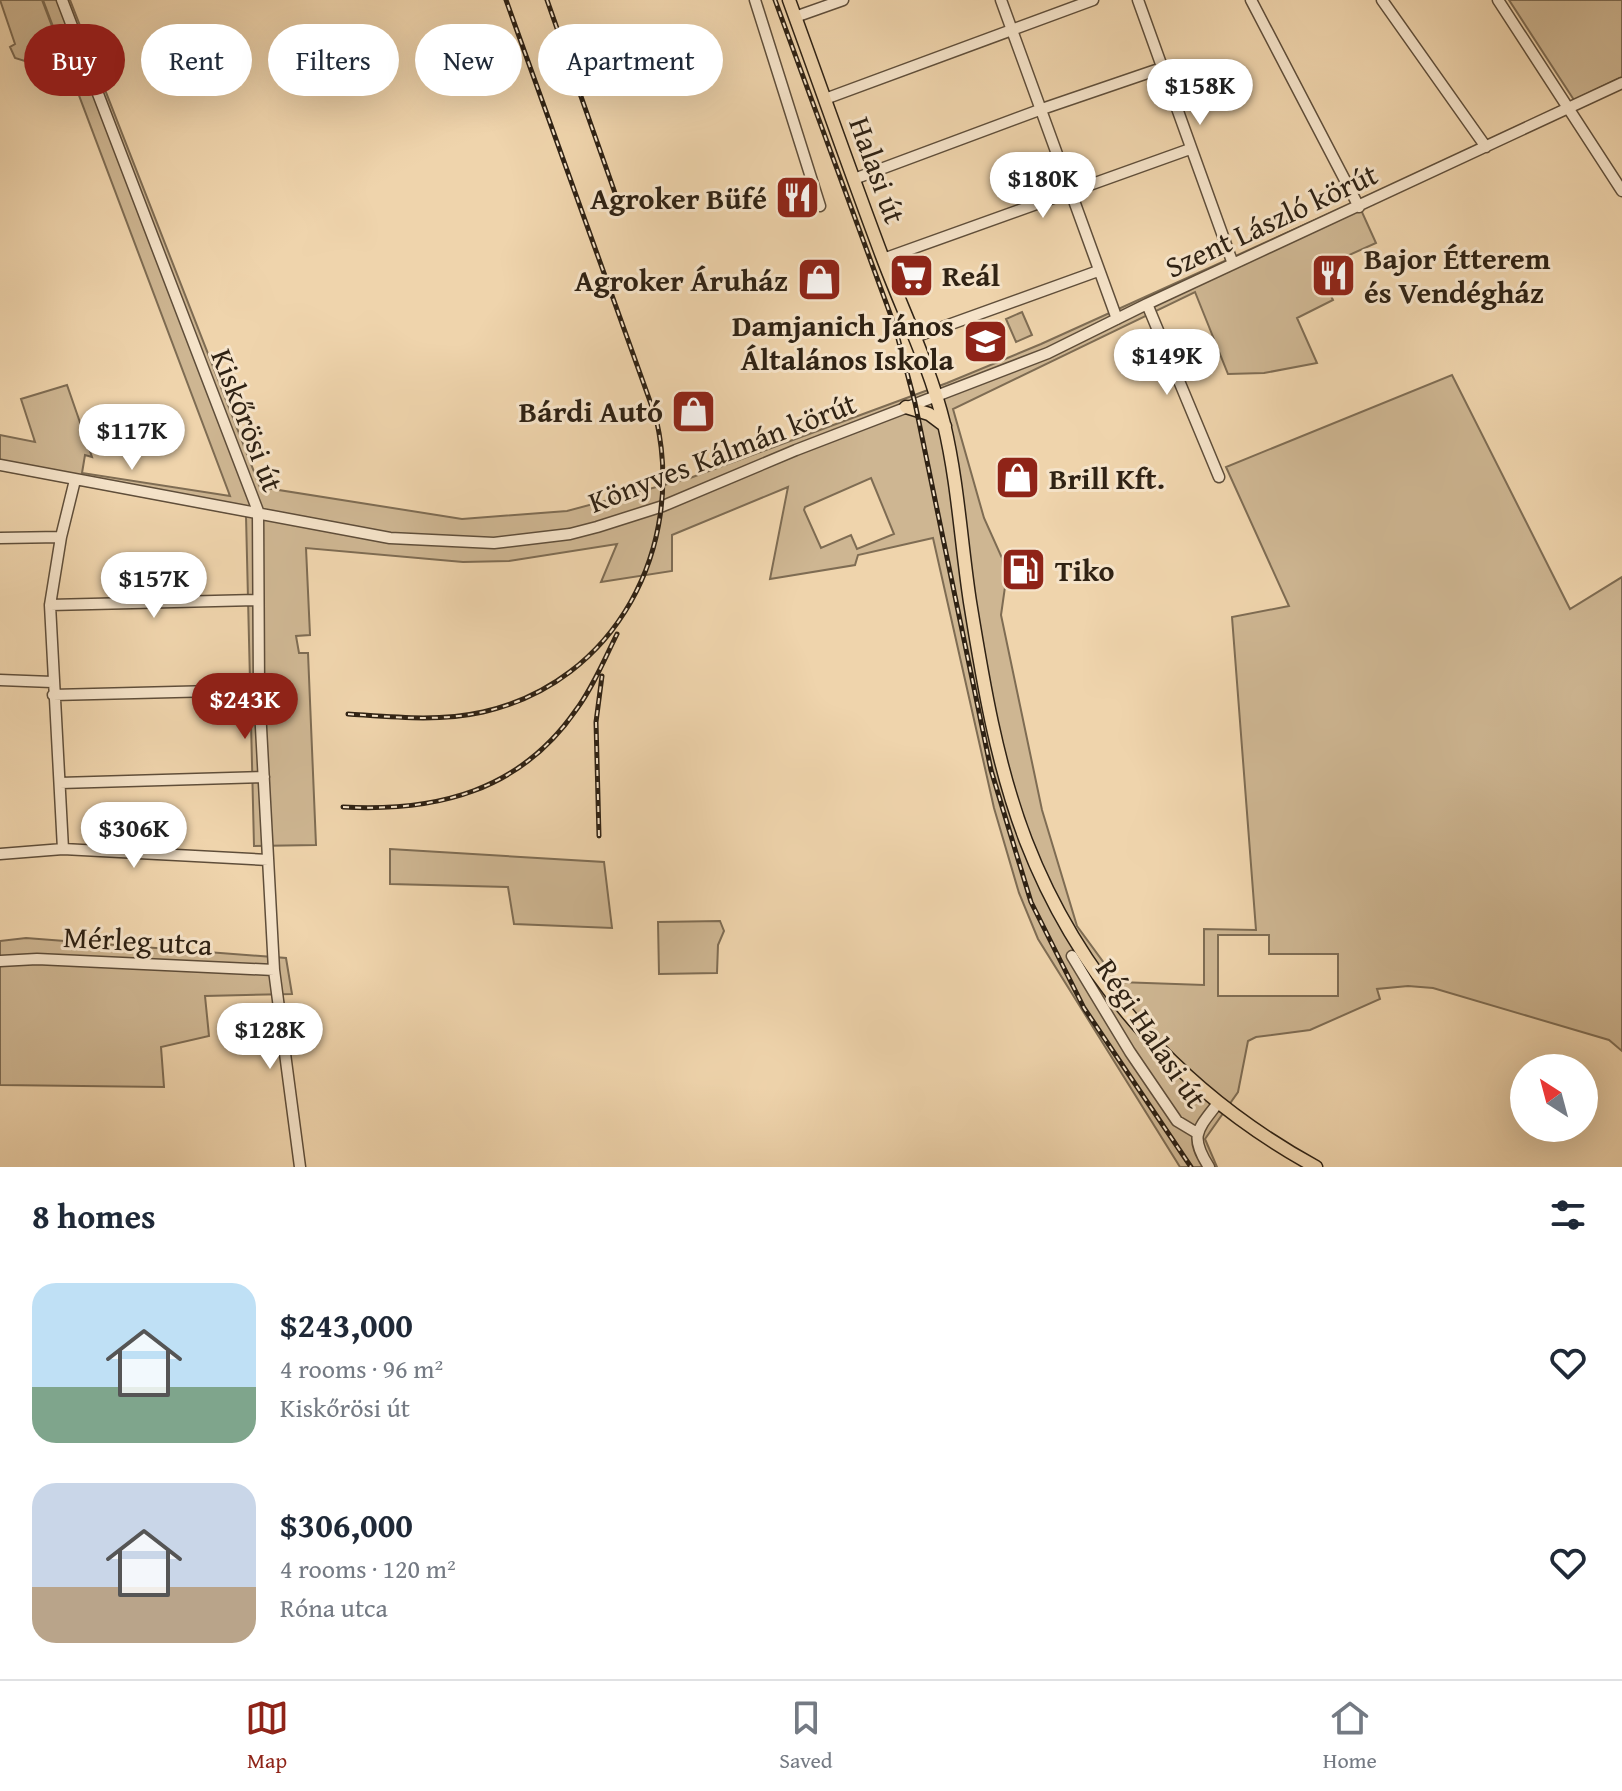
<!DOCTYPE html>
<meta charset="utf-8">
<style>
:root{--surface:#fff;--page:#f2f2f3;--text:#1f2937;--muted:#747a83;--line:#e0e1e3;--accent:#8f2418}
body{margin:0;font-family:"Gentium Book Plus",serif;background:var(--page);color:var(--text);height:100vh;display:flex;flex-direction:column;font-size:30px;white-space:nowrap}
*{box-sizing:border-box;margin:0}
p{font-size:26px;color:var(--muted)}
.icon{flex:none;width:44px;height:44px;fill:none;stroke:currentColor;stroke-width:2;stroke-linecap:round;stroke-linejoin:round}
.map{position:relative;height:1167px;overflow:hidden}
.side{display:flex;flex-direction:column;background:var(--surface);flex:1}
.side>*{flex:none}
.guide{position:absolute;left:24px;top:24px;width:800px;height:72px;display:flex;gap:16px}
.needle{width:52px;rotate:324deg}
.controls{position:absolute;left:1510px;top:1054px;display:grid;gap:16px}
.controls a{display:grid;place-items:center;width:88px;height:88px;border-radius:50%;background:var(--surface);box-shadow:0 8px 32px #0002;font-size:40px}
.price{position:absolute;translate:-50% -68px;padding:0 18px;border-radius:28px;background:#fff;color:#222;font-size:26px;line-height:52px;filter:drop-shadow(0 2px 4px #0008)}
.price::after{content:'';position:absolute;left:50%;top:48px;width:24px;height:18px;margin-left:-12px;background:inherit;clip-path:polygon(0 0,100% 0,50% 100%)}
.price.current{background:var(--accent);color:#fff}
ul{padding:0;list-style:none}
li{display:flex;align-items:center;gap:24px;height:200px;padding:0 32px}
li span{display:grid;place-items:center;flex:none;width:224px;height:160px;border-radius:24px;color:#555}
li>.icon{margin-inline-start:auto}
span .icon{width:96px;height:96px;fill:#fffc;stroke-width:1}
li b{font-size:34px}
h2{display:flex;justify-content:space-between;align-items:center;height:96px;padding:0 32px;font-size:34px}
.tag{padding:0 28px;border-radius:36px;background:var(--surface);box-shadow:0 8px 32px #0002;font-size:28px;line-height:72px}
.tag.current{background:var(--accent);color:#fff}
.menu{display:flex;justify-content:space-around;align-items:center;height:112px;border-top:2px solid var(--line);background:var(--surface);font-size:22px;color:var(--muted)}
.menu a{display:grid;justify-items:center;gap:4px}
.menu .current{color:var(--accent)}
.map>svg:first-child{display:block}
.green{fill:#ceb692;stroke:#7e6c53;stroke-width:2;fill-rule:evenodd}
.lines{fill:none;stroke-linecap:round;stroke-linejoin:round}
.minor-casing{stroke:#5f4e3a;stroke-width:13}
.major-casing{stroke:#2f2214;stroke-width:15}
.minor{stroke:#f5e3c9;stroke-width:10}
.major{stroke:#efd4ac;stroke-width:12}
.rail-casing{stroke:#2f2214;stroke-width:5}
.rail{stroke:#f5e3c9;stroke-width:2;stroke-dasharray:6;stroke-linecap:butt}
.labels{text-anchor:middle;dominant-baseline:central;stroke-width:6;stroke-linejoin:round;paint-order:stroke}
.street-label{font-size:30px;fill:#2f2214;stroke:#f5e3c9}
.poi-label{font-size:30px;font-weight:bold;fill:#2f2214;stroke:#f5e3c9;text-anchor:end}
</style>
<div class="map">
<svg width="1622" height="1167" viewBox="0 0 1622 1167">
<rect width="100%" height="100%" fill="#efd4ac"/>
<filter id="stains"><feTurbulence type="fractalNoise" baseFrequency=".0025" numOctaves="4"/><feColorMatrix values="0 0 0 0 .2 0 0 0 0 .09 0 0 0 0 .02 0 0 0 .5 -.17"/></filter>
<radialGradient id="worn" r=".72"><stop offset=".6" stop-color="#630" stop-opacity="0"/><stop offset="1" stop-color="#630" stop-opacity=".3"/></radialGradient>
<path class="green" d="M0,0H42L61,50L28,62L15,58L10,47L15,44Z
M43,0H70L260,487L462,519L567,511L690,478L947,383L1041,344L1357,201L1376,243L1318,269L1333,300L1297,318L1317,363L1264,373L1228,374L1195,292L953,409L984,518L1002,558L1005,587L1001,615L1042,810L1077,926L1118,982L1204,985V929L1256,930L1232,617L1289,606L1226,467L1452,375L1570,609L1622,577V1051L1609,1040L1433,988L1408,986L1377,989L1380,999L1310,1030L1256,1037L1248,1041L1238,1092L1205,1139L1217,1167H1180L1038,939L1019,893L994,808L933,538L858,555L855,565L770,579L788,487L672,535V571L601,582L617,544L509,561L463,562L306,548L310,635L296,636L299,653H308L316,845L254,846L246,516L0,470V435L35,442L21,399L67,385L92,457L85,455L82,473L230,496ZM871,478L894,534L857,549L851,535L821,548L804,510L805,507ZM1218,935H1269V954H1338V996H1218Z
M1509,0H1622V77L1574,100Z
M1022,312L1032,335L1016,342L1006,319Z
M390,849L604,862L612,928L514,924L508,887L390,884Z
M720,921L724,931L718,945L717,973L659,974L658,922Z
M26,938L286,958L292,994L205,996L209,1036L161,1047L164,1087L0,1085V941Z"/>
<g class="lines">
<defs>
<path id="minor" d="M62,0L258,511L259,690L274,970L300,1167
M755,0L820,206
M1001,0L1117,319
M1138,0L1233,264
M1251,0L1359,207
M1382,0L1486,147
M1498,0L1622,191
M795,17L843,0
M825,99L1093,0
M854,179L1042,109L1162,68
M883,259L1190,149
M1147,304L1219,477
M915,337L1098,271
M0,465L390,538L494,543L570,534L597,527L663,506L796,450L1048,353L1147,304L1622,83
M0,538L61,537
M50,605L257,600
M0,680L52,682
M53,695L259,690
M60,783L264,777
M63,849L50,605L61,537L75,480
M0,854L63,849L268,860
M1072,956L1130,1052L1177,1121L1197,1133
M0,961L37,959L274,970
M1209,1167C1189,1136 1197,1130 1218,1103"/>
<path id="major" d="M789,0C820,85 850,171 882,256C903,312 930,366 944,424C958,483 961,543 970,602C983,682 997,766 1026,841C1081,983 1184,1095 1316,1167
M906,407L929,414L945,426"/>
</defs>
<use href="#minor" class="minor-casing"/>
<use href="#major" class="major-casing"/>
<use href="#minor" class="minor"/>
<use href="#major" class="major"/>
<defs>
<path id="rail" d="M547,0L621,210
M775,0L895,327L915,403L991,770L1031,902L1084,1008L1191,1167
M348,714C393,717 438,722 483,712C616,682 686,547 656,418L506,0
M343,807C437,812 520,791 576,710C593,687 604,660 617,634
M599,836L596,722L602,676"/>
</defs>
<use href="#rail" class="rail-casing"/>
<use href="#rail" class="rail"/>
</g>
<defs>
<symbol id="restaurant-square" viewBox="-11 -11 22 22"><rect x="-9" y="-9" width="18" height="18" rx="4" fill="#8f2418" stroke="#f5e3c9"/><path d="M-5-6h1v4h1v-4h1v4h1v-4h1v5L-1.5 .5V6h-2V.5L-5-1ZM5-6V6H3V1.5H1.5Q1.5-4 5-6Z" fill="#fff"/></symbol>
<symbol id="supermarket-square" viewBox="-11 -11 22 22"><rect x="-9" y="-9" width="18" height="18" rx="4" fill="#8f2418" stroke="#f5e3c9"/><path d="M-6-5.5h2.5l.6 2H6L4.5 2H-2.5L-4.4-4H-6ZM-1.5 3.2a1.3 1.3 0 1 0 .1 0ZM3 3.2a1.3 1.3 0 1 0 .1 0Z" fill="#fff"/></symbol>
<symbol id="shop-square" viewBox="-11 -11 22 22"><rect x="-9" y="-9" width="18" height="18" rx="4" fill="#8f2418" stroke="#f5e3c9"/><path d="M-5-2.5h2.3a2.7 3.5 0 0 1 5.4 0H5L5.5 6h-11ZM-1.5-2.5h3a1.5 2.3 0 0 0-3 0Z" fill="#fff"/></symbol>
<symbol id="school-square" viewBox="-11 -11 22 22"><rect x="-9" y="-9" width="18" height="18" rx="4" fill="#8f2418" stroke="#f5e3c9"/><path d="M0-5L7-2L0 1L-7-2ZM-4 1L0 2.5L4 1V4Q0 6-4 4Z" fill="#fff"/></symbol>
<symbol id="fuel-square" viewBox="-11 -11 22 22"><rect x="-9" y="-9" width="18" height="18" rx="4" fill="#8f2418" stroke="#f5e3c9"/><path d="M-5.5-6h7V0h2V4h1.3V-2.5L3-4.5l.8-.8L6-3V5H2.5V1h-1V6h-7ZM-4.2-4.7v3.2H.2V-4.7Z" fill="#fff"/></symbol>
</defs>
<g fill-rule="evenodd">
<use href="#restaurant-square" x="772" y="172" width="51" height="51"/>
<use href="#supermarket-square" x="886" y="250" width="51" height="51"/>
<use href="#restaurant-square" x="1308" y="250" width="51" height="51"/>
<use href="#shop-square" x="794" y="254" width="51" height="51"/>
<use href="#school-square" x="960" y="316" width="51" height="51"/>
<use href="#shop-square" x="668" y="386" width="51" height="51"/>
<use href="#shop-square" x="992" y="452" width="51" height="51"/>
<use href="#fuel-square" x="998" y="544" width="51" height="51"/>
</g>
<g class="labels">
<g class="street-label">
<text transform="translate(878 170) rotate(70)">Halasi út</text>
<text transform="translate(1271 220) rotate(-25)">Szent László körút</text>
<text transform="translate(248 420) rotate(69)">Kiskőrösi út</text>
<text transform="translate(722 452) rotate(-21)">Könyves Kálmán körút</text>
<text transform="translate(138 940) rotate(3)">Mérleg utca</text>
<text transform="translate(1152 1033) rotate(56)">Régi Halasi út</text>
</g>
<g class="poi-label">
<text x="767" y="198">Agroker Büfé</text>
<text x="1364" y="258" text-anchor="start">Bajor Étterem<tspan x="1364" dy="34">és Vendégház</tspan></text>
<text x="942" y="275" text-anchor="start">Reál</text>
<text x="788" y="280">Agroker Áruház</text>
<text x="954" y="325">Damjanich János<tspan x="954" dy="34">Általános Iskola</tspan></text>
<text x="663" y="411">Bárdi Autó</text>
<text x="1049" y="478" text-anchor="start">Brill Kft.</text>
<text x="1055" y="570" text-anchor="start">Tiko</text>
</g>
</g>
<rect width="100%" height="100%" filter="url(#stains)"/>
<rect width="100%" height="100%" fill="url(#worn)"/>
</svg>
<div class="controls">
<a><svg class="needle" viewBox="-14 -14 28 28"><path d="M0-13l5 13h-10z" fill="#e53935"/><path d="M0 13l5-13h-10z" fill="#747a83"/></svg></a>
</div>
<b class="price" style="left:1200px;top:127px">$158K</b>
<b class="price" style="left:1043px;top:220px">$180K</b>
<b class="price" style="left:1167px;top:397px">$149K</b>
<b class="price" style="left:132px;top:472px">$117K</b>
<b class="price" style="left:154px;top:620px">$157K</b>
<b class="price current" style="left:245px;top:741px">$243K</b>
<b class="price" style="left:134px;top:870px">$306K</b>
<b class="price" style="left:270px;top:1071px">$128K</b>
<div class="guide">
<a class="tag current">Buy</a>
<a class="tag">Rent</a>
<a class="tag">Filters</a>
<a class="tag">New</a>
<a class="tag">Apartment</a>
</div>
</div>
<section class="side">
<h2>8 homes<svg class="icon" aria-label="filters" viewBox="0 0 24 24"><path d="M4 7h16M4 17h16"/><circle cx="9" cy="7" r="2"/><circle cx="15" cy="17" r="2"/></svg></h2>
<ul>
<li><span style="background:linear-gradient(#bfe0f5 65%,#7fa58c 0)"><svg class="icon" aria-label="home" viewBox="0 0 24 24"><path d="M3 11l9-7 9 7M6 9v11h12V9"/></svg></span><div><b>$243,000</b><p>4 rooms · 96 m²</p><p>Kiskőrösi út</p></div><svg class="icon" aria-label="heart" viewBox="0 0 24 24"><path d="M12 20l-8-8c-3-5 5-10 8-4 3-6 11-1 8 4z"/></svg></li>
<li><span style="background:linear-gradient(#c9d6e8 65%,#b9a48a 0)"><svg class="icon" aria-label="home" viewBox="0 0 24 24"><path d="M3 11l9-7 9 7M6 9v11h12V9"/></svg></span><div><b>$306,000</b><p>4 rooms · 120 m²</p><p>Róna utca</p></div><svg class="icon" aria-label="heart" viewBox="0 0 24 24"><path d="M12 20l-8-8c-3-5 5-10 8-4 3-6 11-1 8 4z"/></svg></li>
</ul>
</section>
<nav class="menu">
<a class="current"><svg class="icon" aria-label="map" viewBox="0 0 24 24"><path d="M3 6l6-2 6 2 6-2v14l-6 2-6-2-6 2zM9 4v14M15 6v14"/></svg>Map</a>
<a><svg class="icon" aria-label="saved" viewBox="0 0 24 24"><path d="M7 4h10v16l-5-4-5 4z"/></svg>Saved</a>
<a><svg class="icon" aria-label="home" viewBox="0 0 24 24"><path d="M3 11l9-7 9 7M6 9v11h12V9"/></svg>Home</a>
</nav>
